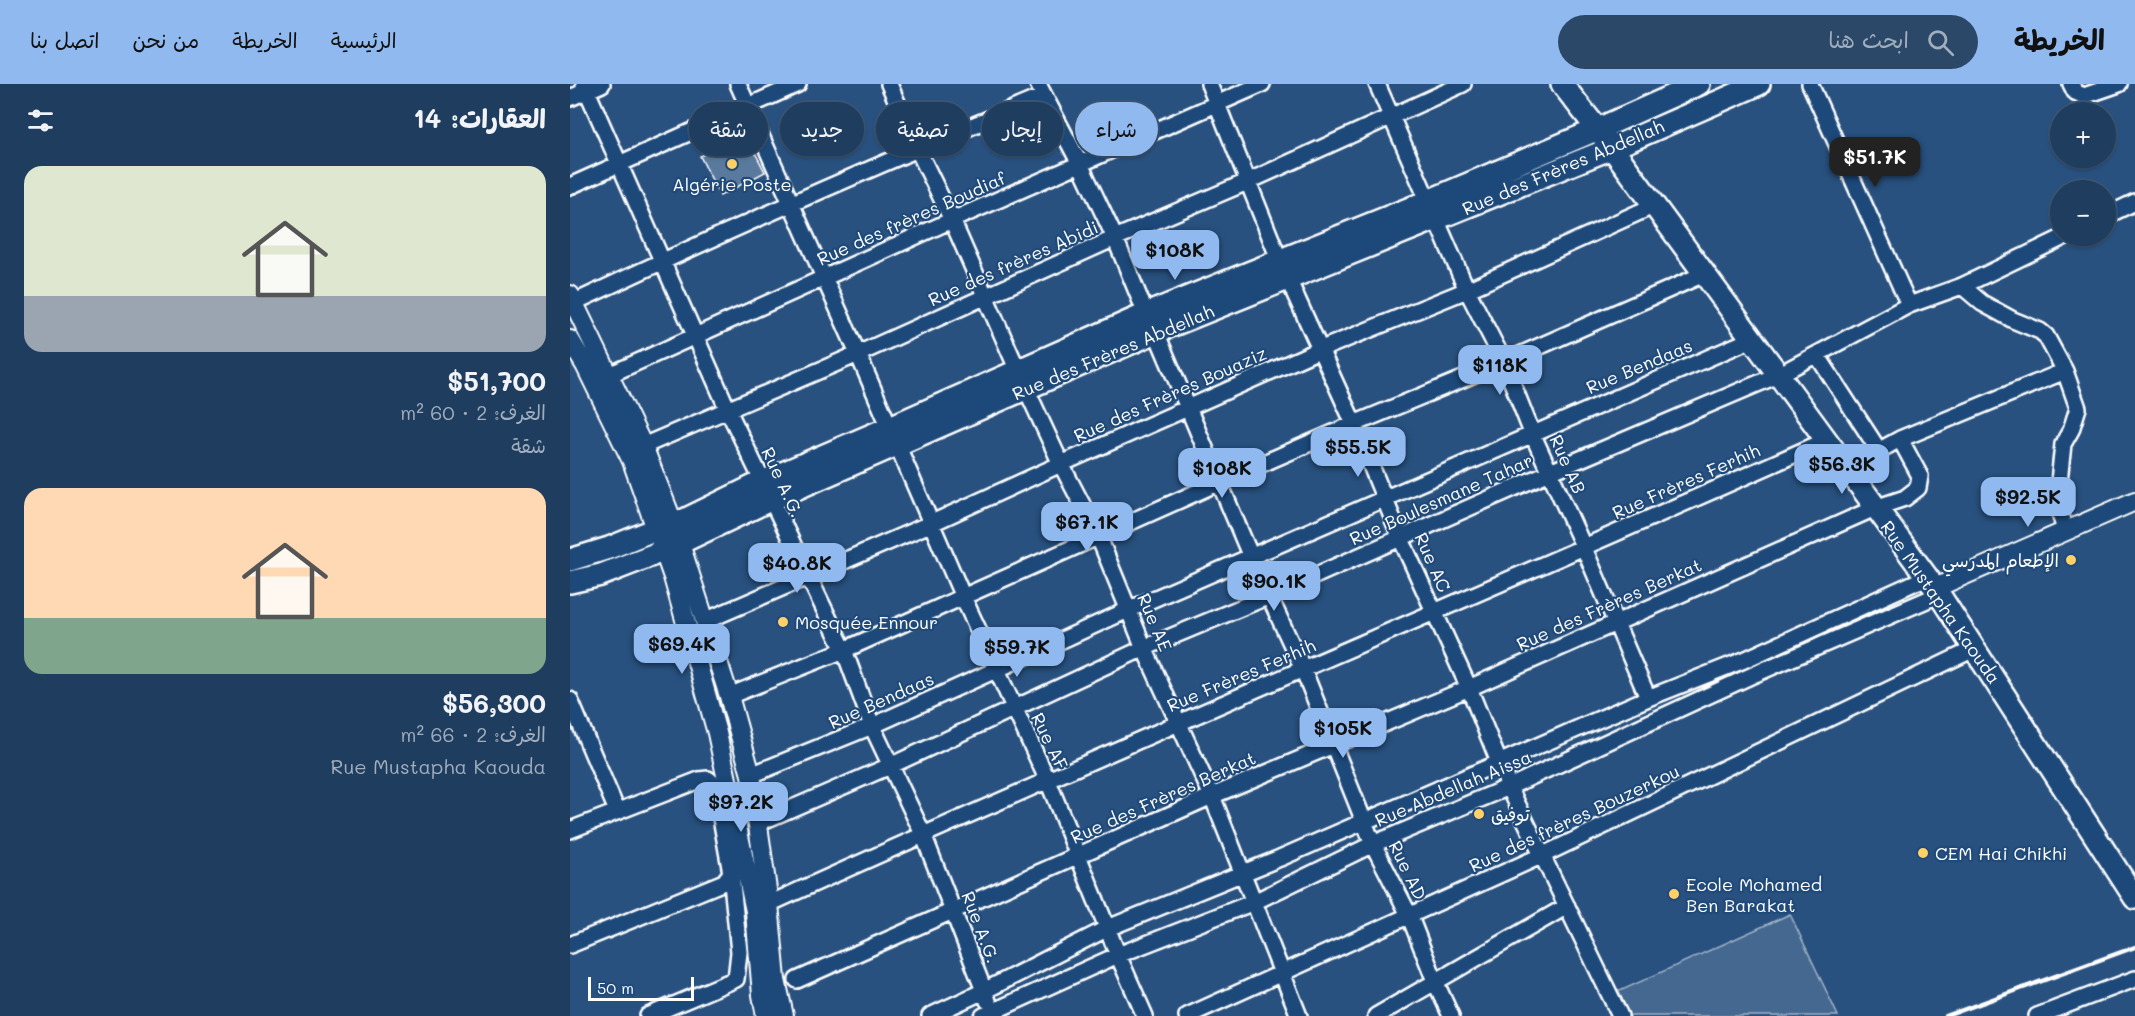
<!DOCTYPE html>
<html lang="ar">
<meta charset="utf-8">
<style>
:root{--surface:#1e3d5f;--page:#2b4868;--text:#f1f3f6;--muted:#a1aebd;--line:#3c5674;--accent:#90b9f0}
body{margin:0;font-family:Mali,"Playpen Sans Arabic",sans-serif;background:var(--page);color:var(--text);direction:rtl;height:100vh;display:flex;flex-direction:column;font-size:22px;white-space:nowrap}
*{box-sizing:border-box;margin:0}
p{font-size:20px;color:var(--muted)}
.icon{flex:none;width:33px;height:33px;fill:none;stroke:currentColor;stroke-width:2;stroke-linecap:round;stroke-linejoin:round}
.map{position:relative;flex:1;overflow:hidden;direction:ltr}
.panel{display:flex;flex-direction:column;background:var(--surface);width:570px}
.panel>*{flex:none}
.banner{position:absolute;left:18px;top:18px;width:570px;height:54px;direction:rtl;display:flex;gap:12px}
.tools{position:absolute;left:1480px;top:18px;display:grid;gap:12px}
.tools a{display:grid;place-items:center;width:66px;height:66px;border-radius:50%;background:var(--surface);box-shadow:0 2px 4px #0004,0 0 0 2px var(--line);font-size:30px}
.scale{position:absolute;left:18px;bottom:15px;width:106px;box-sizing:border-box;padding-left:6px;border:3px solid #fff;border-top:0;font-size:16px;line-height:21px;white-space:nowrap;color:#fff;-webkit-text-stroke:4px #1f4a7a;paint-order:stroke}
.price{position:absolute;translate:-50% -51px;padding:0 14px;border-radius:12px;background:var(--accent);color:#111;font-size:20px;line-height:39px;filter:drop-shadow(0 2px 3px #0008)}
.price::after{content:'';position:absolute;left:50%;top:36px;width:18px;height:14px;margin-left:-9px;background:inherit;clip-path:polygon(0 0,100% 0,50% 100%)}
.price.current{background:#222;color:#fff}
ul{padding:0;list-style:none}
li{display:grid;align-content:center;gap:12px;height:318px;padding:0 24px}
li span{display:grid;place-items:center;height:186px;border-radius:18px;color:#555}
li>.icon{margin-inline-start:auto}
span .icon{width:108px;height:108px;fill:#fffc;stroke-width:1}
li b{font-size:26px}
h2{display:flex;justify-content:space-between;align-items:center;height:72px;padding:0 24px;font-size:26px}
.pill{padding:0 21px;border-radius:27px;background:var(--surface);box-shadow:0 2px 4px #0004,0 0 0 2px var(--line);font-size:21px;line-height:54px}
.pill.current{background:var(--accent);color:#111}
header{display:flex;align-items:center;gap:36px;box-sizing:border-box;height:84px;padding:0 30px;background:var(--accent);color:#111}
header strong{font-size:28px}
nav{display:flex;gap:33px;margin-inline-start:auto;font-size:21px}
.search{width:420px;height:54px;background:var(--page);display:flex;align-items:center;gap:15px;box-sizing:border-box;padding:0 21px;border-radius:33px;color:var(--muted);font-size:22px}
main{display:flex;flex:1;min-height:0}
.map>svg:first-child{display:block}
.pitch{fill:#446890;stroke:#a2b4c8;stroke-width:1.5}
.building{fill:#5a7a9d;stroke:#fff;stroke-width:1.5}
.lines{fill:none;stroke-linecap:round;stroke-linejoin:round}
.minor-casing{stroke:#fff;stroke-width:20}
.tertiary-casing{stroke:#fff;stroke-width:22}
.secondary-casing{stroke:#fff;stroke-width:26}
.minor{stroke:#1f4a7a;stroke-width:15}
.tertiary{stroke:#1f4a7a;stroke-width:18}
.secondary{stroke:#1f4a7a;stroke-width:21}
.rail{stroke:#fff;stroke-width:4.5}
.poi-dot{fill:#ffd166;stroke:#1f4a7a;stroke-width:2}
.labels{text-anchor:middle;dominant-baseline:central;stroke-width:4.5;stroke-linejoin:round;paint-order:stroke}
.street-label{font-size:18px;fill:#fff;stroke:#1f4a7a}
.poi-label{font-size:18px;fill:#fff;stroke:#1f4a7a;text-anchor:start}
</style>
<header>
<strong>الخريطة</strong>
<div class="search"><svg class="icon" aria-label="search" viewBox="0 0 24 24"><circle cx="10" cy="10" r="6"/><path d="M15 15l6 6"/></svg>ابحث هنا</div>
<nav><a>الرئيسية</a><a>الخريطة</a><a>من نحن</a><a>اتصل بنا</a></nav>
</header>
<main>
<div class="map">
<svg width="1565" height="932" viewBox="0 0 1565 932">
<rect width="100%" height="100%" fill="#28517f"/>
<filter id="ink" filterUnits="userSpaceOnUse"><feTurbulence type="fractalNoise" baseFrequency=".0167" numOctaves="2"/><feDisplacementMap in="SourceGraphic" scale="12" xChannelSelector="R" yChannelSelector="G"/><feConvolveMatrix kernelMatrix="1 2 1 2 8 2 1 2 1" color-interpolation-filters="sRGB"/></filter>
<g filter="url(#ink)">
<path class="pitch" d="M1220,830L1268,932H1054L1043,910Z"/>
<path class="building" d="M176,51L195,88L150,112L130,72Z"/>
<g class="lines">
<defs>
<path id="minor" d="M14,0L158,326L274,566L302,642L353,750L418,917
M168,0L288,270L393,513L478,697L548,871L575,932
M319,0L347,64L382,136L448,287L491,380L528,451L574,564L642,712L729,932
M468,0L510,80L545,154L576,230L586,248L681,473L733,585L803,760L840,833L865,897L881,932
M639,0L709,175L784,340L831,455L899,604L939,703L1050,932
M807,0L897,206L934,278L962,349L1014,464L1078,614
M1240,0L1339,221
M1501,0L1505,8L1514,12L1549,0
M0,14L32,0
M0,102L228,0
M1536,132L1565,118
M1392,202L1412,219L1443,236L1470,247L1476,252L1495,287L1508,324L1501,346L1493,360L1489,398L1488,420L1495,448
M5,218C160,145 316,77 474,12
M1247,271L1308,365
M39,291L382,136L692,0
M73,362L288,270L545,154L677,98L893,0
M1277,384L1330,355L1495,287
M135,537L362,439L491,380L749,266L897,206L1083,122
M159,612L274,566L650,398L784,340L934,278L1134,190
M0,616L47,727
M181,691L302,642L558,526L1182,255
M188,739L322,681L574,564L699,512L980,388L1208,291L1339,221L1392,202L1496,152
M0,746L129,696L138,695L145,701L161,789L154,798L0,861
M199,820C550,661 905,513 1257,356
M227,896L642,712L899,604L1305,424L1335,414L1348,404L1350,392L1330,355
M78,932L166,895L169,868L161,789
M360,932L414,907L538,844L710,774L1078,614L1174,576L1357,493
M413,932L548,871L684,818L803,760L939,703L1185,590L1368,511
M617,932L973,771L1404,565
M806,932L997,822
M1467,932L1565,895"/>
<path id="tertiary" d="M0,211L73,362L104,441L159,612L181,691L199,820L206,896L214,932
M0,256L15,281L62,377L103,493L147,649L185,827L192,911L196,932
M1365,504L1565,417"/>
<path id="secondary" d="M992,0L1042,64L1365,504L1565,814
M0,476L39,464L86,445L104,441L192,398L318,344L576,230L858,117L1026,46L1129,0
M0,498L31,491L93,467L200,416L586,248L1042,64L1189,0"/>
</defs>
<use href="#minor" class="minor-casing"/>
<use href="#tertiary" class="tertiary-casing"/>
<use href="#secondary" class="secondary-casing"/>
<use href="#minor" class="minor"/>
<use href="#tertiary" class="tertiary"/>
<use href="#secondary" class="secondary"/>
<path class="rail" d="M1376,932L1565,863"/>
</g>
</g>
<g class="poi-dot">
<circle cx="162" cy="80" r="6"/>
<circle cx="1501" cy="476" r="6"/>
<circle cx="213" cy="538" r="6"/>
<circle cx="909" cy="730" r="6"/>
<circle cx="1353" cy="769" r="6"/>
<circle cx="1104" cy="810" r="6"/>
</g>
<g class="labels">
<g class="street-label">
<text transform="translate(993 83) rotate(-23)">Rue des Frères Abdellah</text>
<text transform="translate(341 134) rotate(-24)">Rue des frères Boudiaf</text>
<text transform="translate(443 179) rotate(-24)">Rue des frères Abidi</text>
<text transform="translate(543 268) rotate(-23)">Rue des Frères Abdellah</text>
<text transform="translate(1069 282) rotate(-23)">Rue Bendaas</text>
<text transform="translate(600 310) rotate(-24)">Rue des Frères Bouaziz</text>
<text transform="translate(998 380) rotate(66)">Rue AB</text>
<text transform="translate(1116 397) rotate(-24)">Rue Frères Ferhih</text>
<text transform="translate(213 398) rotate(65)">Rue A.G.</text>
<text transform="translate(871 415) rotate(-24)">Rue Boulesmane Tahar</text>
<text transform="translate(863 478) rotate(66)">Rue AC</text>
<text transform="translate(1371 518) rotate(55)">Rue Mustapha Kaouda</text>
<text transform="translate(1039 520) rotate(-24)">Rue des Frères Berkat</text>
<text transform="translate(585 538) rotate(67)">Rue AE</text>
<text transform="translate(671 591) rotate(-23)">Rue Frères Ferhih</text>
<text transform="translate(311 616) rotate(-24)">Rue Bendaas</text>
<text transform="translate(480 657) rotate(64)">Rue AF</text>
<text transform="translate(883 704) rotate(-23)">Rue Abdellah Aissa</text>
<text transform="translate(593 713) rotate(-24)">Rue des Frères Berkat</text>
<text transform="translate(1004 734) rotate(-25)">Rue des frères Bouzerkou</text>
<text transform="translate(838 786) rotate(64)">Rue AD</text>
<text transform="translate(411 843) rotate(69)">Rue A.G.</text>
</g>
<g class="poi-label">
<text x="162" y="100" text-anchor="middle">Algérie Poste</text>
<text x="1489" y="476" text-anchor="end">الإطعام المدرسي</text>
<text x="225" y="538">Mosquée Ennour</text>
<text x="921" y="730">توفيق</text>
<text x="1365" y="769">CEM Hai Chikhi</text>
<text x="1116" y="800">Ecole Mohamed<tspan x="1116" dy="21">Ben Barakat</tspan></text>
</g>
</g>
</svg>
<div class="tools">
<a>+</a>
<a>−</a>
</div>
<div class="scale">50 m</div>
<b class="price current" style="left:1305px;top:104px">$51.7K</b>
<b class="price" style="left:605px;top:197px">$108K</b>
<b class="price" style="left:930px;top:312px">$118K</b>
<b class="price" style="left:788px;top:394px">$55.5K</b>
<b class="price" style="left:1272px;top:411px">$56.3K</b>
<b class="price" style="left:652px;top:415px">$108K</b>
<b class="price" style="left:1458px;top:444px">$92.5K</b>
<b class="price" style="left:517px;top:469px">$67.1K</b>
<b class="price" style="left:227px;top:510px">$40.8K</b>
<b class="price" style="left:704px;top:528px">$90.1K</b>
<b class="price" style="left:112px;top:591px">$69.4K</b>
<b class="price" style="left:447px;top:594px">$59.7K</b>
<b class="price" style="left:773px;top:675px">$105K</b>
<b class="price" style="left:171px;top:749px">$97.2K</b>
<div class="banner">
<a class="pill current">شراء</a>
<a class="pill">إيجار</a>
<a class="pill">تصفية</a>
<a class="pill">جديد</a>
<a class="pill">شقة</a>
</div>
</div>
<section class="panel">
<h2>العقارات: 14<svg class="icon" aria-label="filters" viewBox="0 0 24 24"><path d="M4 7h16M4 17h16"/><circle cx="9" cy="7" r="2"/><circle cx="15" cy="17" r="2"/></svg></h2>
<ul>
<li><span style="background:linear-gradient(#dfe7d0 70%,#9aa5b1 0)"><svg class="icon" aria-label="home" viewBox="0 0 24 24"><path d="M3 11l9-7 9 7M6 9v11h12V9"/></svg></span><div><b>$51,700</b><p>الغرف: 2 · 60 m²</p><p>شقة</p></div></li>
<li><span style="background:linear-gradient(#ffd9b3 70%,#7fa58c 0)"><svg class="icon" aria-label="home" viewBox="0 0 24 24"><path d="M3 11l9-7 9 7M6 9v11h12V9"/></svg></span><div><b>$56,300</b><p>الغرف: 2 · 66 m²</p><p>Rue Mustapha Kaouda</p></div></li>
</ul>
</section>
</main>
